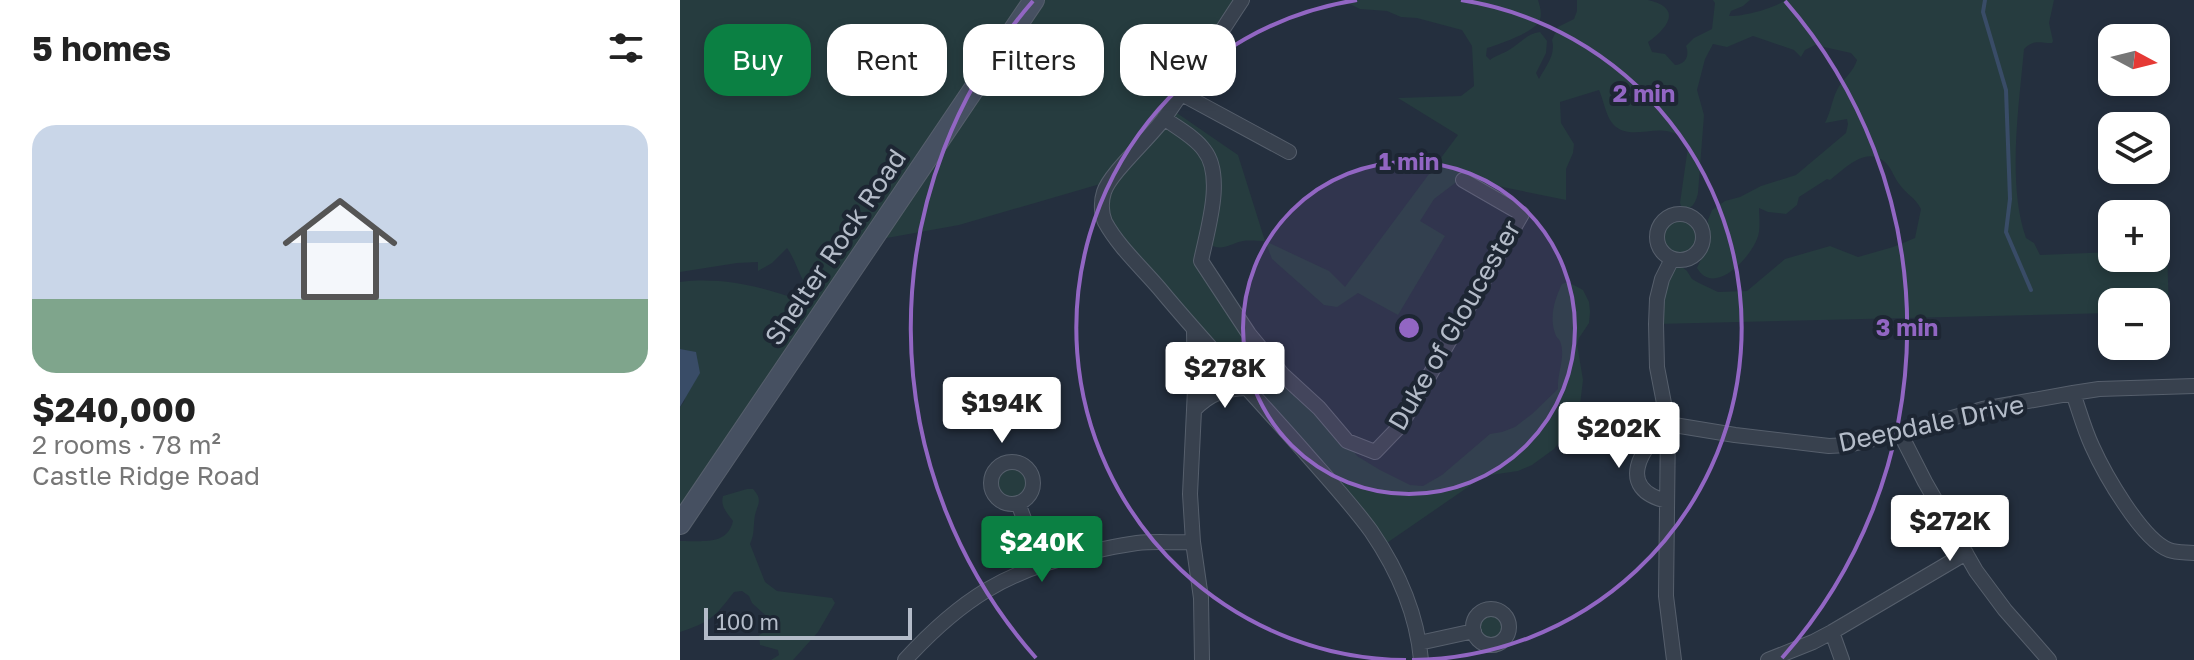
<!DOCTYPE html>
<meta charset="utf-8">
<style>
:root{--surface:#fff;--page:#f6f6f6;--text:#222;--muted:#767676;--line:#e0e0e0;--accent:#0b8043}
body{margin:0;font-family:"Golos Text",sans-serif;background:var(--page);color:var(--text);height:100vh;display:flex;flex-direction:column;font-size:30px;white-space:nowrap}
*{box-sizing:border-box;margin:0}
p{font-size:26px;color:var(--muted)}
.icon{flex:none;width:44px;height:44px;fill:none;stroke:currentColor;stroke-width:2;stroke-linecap:round;stroke-linejoin:round}
.map{position:relative;flex:1;overflow:hidden}
.panel{display:flex;flex-direction:column;background:var(--surface);width:680px}
.panel>*{flex:none}
.top-card{position:absolute;left:24px;top:24px;width:760px;height:72px;display:flex;gap:16px}
.needle{width:52px;rotate:97deg}
.buttons{position:absolute;left:1418px;top:24px;display:grid;gap:16px}
.buttons a{display:grid;place-items:center;width:72px;height:72px;border-radius:16px;background:var(--surface);box-shadow:0 4px 12px #0003;font-size:40px}
.scale{position:absolute;left:24px;bottom:20px;width:208px;box-sizing:border-box;padding-left:8px;border:4px solid #b4bcc9;border-top:0;font-size:22px;line-height:28px;white-space:nowrap;color:#b4bcc9;-webkit-text-stroke:6px #1d2633;paint-order:stroke}
.price{position:absolute;translate:-50% -68px;padding:0 18px;border-radius:8px;background:#fff;color:#222;font-size:26px;line-height:52px;filter:drop-shadow(0 2px 4px #0008)}
.price::after{content:'';position:absolute;left:50%;top:48px;width:24px;height:18px;margin-left:-12px;background:inherit;clip-path:polygon(0 0,100% 0,50% 100%)}
.price.on{background:var(--accent);color:#fff}
ul{padding:0;list-style:none}
li{display:grid;align-content:center;gap:16px;height:424px;padding:0 32px}
li+li{border-top:2px solid var(--line)}
li span{display:grid;place-items:center;height:248px;border-radius:24px;color:#555}
li>.icon{margin-inline-start:auto}
span .icon{width:144px;height:144px;fill:#fffc;stroke-width:1}
li b{font-size:34px}
h2{display:flex;justify-content:space-between;align-items:center;height:96px;padding:0 32px;font-size:34px}
.chip{padding:0 28px;border-radius:24px;background:var(--surface);box-shadow:0 4px 12px #0003;font-size:28px;line-height:72px}
.chip.on{background:var(--accent);color:#fff}
main{display:flex;flex:1;min-height:0}
.map>svg:first-child{display:block}
.green{fill:#263c3f}
.water{fill:#394c67}
.lines{fill:none;stroke-linecap:round;stroke-linejoin:round}
.stream{stroke:#394c67;stroke-width:4}
.street-casing{stroke:#565f6c;stroke-width:16}
.secondary-casing{stroke:#565f6c;stroke-width:22}
.street{stroke:#38414e;stroke-width:14}
.secondary{stroke:#465061;stroke-width:20}
.ring{fill:none;stroke:#9266c3;stroke-width:4}
.labels{text-anchor:middle;dominant-baseline:central;stroke-width:8;stroke-linejoin:round;paint-order:stroke}
.street-label{font-size:26px;fill:#b4bcc9;stroke:#1d2633}
.centre{fill:#9266c3;stroke:#1d2633;stroke-width:4}
.ring-label{font-size:24px;text-anchor:middle;font-weight:bold;fill:#9266c3;stroke:#1d2633;stroke-width:8;stroke-linejoin:round;paint-order:stroke}
</style>
<main>
<section class="panel">
<h2>5 homes<svg class="icon" aria-label="filters" viewBox="0 0 24 24"><path d="M4 7h16M4 17h16"/><circle cx="9" cy="7" r="2"/><circle cx="15" cy="17" r="2"/></svg></h2>
<ul>
<li><span style="background:linear-gradient(#c9d6e8 70%,#7fa58c 0)"><svg class="icon" aria-label="home" viewBox="0 0 24 24"><path d="M3 11l9-7 9 7M6 9v11h12V9"/></svg></span><div><b>$240,000</b><p>2 rooms · 78 m²</p><p>Castle Ridge Road</p></div></li>
</ul>
</section>
<div class="map">
<svg width="1514" height="660" viewBox="0 0 1514 660">
<rect width="100%" height="100%" fill="#242f3e"/>
<path class="green" d="M0,0H562L491,109L558,155L585,241L649,271L665,287L778,135L718,98L781,96L794,86L792,46L782,30L737,18L721,17L707,11L680,9L662,0H858C860,6 862,13 860,20C855,32 820,44 807,48L806,56L810,60C816,55 823,54 829,50C841,43 846,34 860,32L867,41L866,53L856,73L859,79C866,66 876,55 872,40L878,27L894,19L897,11V0H968C1003,8 988,28 968,42L972,52L985,54L995,65C1005,64 1010,56 1006,46L1014,38L1032,29L1035,3L1033,0H1070L1063,6L1051,11L1049,16C1062,17 1096,8 1105,0H1374L1369,23L1373,41L1372,43C1359,43 1354,39 1344,49C1339,106 1327,184 1346,238L1354,243L1360,255L1432,252V258H1476V250H1487L1489,310L1476,311V302H1432V313L976,324L982,293L997,265H1000L1007,271L1012,279L1019,283L1038,292L1067,291L1105,259L1150,246L1178,257L1213,247L1235,238L1241,209C1235,197 1226,194 1220,185C1214,178 1212,169 1206,163C1186,145 1166,168 1150,180L1147,179L1119,197L1117,205L1106,214L1088,212L1079,208C1079,217 1081,230 1077,239C1070,258 1034,297 1017,268L1024,253L1028,235V220L1032,210L1045,201L1060,197L1081,186L1116,175L1166,133L1168,124L1167,119L1145,123C1151,111 1152,100 1157,90C1163,78 1173,73 1177,60L1171,53L1135,45L1125,50L1121,57L1114,50L1073,36L1047,47L1033,44L1025,59L1017,90L1024,115L1018,193C1016,202 1012,211 1002,208L1000,203L1008,147C989,111 949,150 930,120C925,111 923,99 919,90L880,102L881,123L894,144L893,153L886,169V200L798,182L783,177L754,199L740,221L765,236L718,315L678,293L657,307L644,305L592,259L585,241C577,241 570,240 563,241C549,244 542,252 529,244L521,261L569,334L667,441L677,456L700,470L730,485L743,486L762,475L810,434L822,432L835,427L852,414L878,389C877,374 885,359 881,344C879,337 877,340 875,333C869,317 875,298 882,284L888,282L903,290L909,302L910,312L909,323L899,338L897,344L903,380L899,413L893,425L874,449L852,465L838,471L804,476L701,547L567,389L514,410V331L425,221L427,182L279,225L190,241L0,523V407L4,402L16,353L0,349V282C42,277 80,286 119,300L125,284C118,272 115,259 107,248L92,263L78,271V262L57,263L0,272Z
M977 237a23 23 0 1 1 46 0a23 23 0 1 1-46 0Z
M311 483a21 21 0 1 1 42 0a21 21 0 1 1-42 0Z
M67,489H73C83,500 78,503 75,515C73,526 75,533 70,544L85,582L97,591L152,598L155,603L138,632L113,660H91L99,655L98,650L80,645L79,635L94,627V623L72,603L69,596L62,591L54,592C34,618 30,622 0,632V541C20,540 47,547 53,521C47,513 40,506 43,496Z
M794 627a17 17 0 1 1 34 0a17 17 0 1 1-34 0Z"/>
<path class="water" d="M0,349L16,352L20,373L0,407Z"/>
<g class="lines">
<path class="stream" d="M1305,0L1303,12L1326,90L1330,199L1326,232L1351,290"/>
<defs>
<path id="street" d="M562,0C536,39 512,79 485,117C471,137 430,173 424,192C421,201 421,213 425,222C438,246 461,267 479,288C527,346 579,400 628,456C650,481 672,505 691,531C717,569 737,614 741,660
M500,93L609,152
M484,118C497,128 515,137 524,150C545,176 527,231 521,261L569,334L603,375L639,408L667,441L695,452L721,425L842,214L783,180
M977 237a23 23 0 1 1 46 0a23 23 0 1 1-46 0Z
M992,259L982,279L977,299L976,324L977,367L988,424L986,596L994,660
M514,331L515,389L510,494L513,542L521,598L522,660
M1393,393C1399,410 1404,429 1412,446C1424,473 1462,540 1489,550C1497,553 1506,552 1514,553
M514,410C530,393 544,389 567,388
M1220,433L1245,482L1296,571L1325,610L1369,660
M311 483a21 21 0 1 1 42 0a21 21 0 1 1-42 0Z
M987,501C935,489 961,447 988,424L1055,435L1149,446L1168,445L1220,433L1303,409L1393,393L1419,389L1514,386
M338,503L361,564
M793 627a18 18 0 1 1 36 0a18 18 0 1 1-36 0Z
M1152,632L1162,660
M739,643L794,631
M225,660C281,599 327,570 408,552C424,549 441,545 457,543C476,541 495,543 513,542
M1088,660L1133,642L1152,632L1286,553"/>
<path id="secondary" d="M0,524L354,0"/>
</defs>
<use href="#street" class="street-casing"/>
<use href="#secondary" class="secondary-casing"/>
<use href="#street" class="street"/>
<use href="#secondary" class="secondary"/>
</g>
<circle cx="729" cy="328" r="166" fill="#9266c3" fill-opacity=".12"/>
<g class="ring">
<circle cx="729" cy="328" r="166"/>
<path d="M726 660A332 332 0 0 1 677 0M781 0A332 332 0 0 1 732 660"/>
<path d="M356 658A498 498 0 0 1 353 1M1105 1A498 498 0 0 1 1102 658"/>
</g>
<g class="labels">
<g class="street-label">
<text transform="translate(155 247) rotate(-56)">Shelter Rock Road</text>
<text transform="translate(774 325) rotate(-60)">Duke of Gloucester</text>
<text transform="translate(1251 423) rotate(-12)">Deepdale Drive</text>
</g>
</g>
<circle cx="729" cy="328" r="12" class="centre"/>
<g class="ring-label">
<text x="964" y="102">2 min</text>
<text x="729" y="170">1 min</text>
<text x="1227" y="336">3 min</text>
</g>
</svg>
<div class="buttons">
<a><svg class="needle" viewBox="-14 -14 28 28"><path d="M0-13l5 13h-10z" fill="#e53935"/><path d="M0 13l5-13h-10z" fill="#767676"/></svg></a>
<a><svg class="icon" aria-label="layers" viewBox="0 0 24 24"><path d="M12 4l9 5-9 5-9-5zM3 14l9 5 9-5"/></svg></a>
<a>+</a>
<a>−</a>
</div>
<div class="scale">100 m</div>
<b class="price" style="left:545px;top:410px">$278K</b>
<b class="price" style="left:322px;top:445px">$194K</b>
<b class="price" style="left:939px;top:470px">$202K</b>
<b class="price" style="left:1270px;top:563px">$272K</b>
<b class="price on" style="left:362px;top:584px">$240K</b>
<div class="top-card">
<a class="chip on">Buy</a>
<a class="chip">Rent</a>
<a class="chip">Filters</a>
<a class="chip">New</a>
</div>
</div>
</main>
